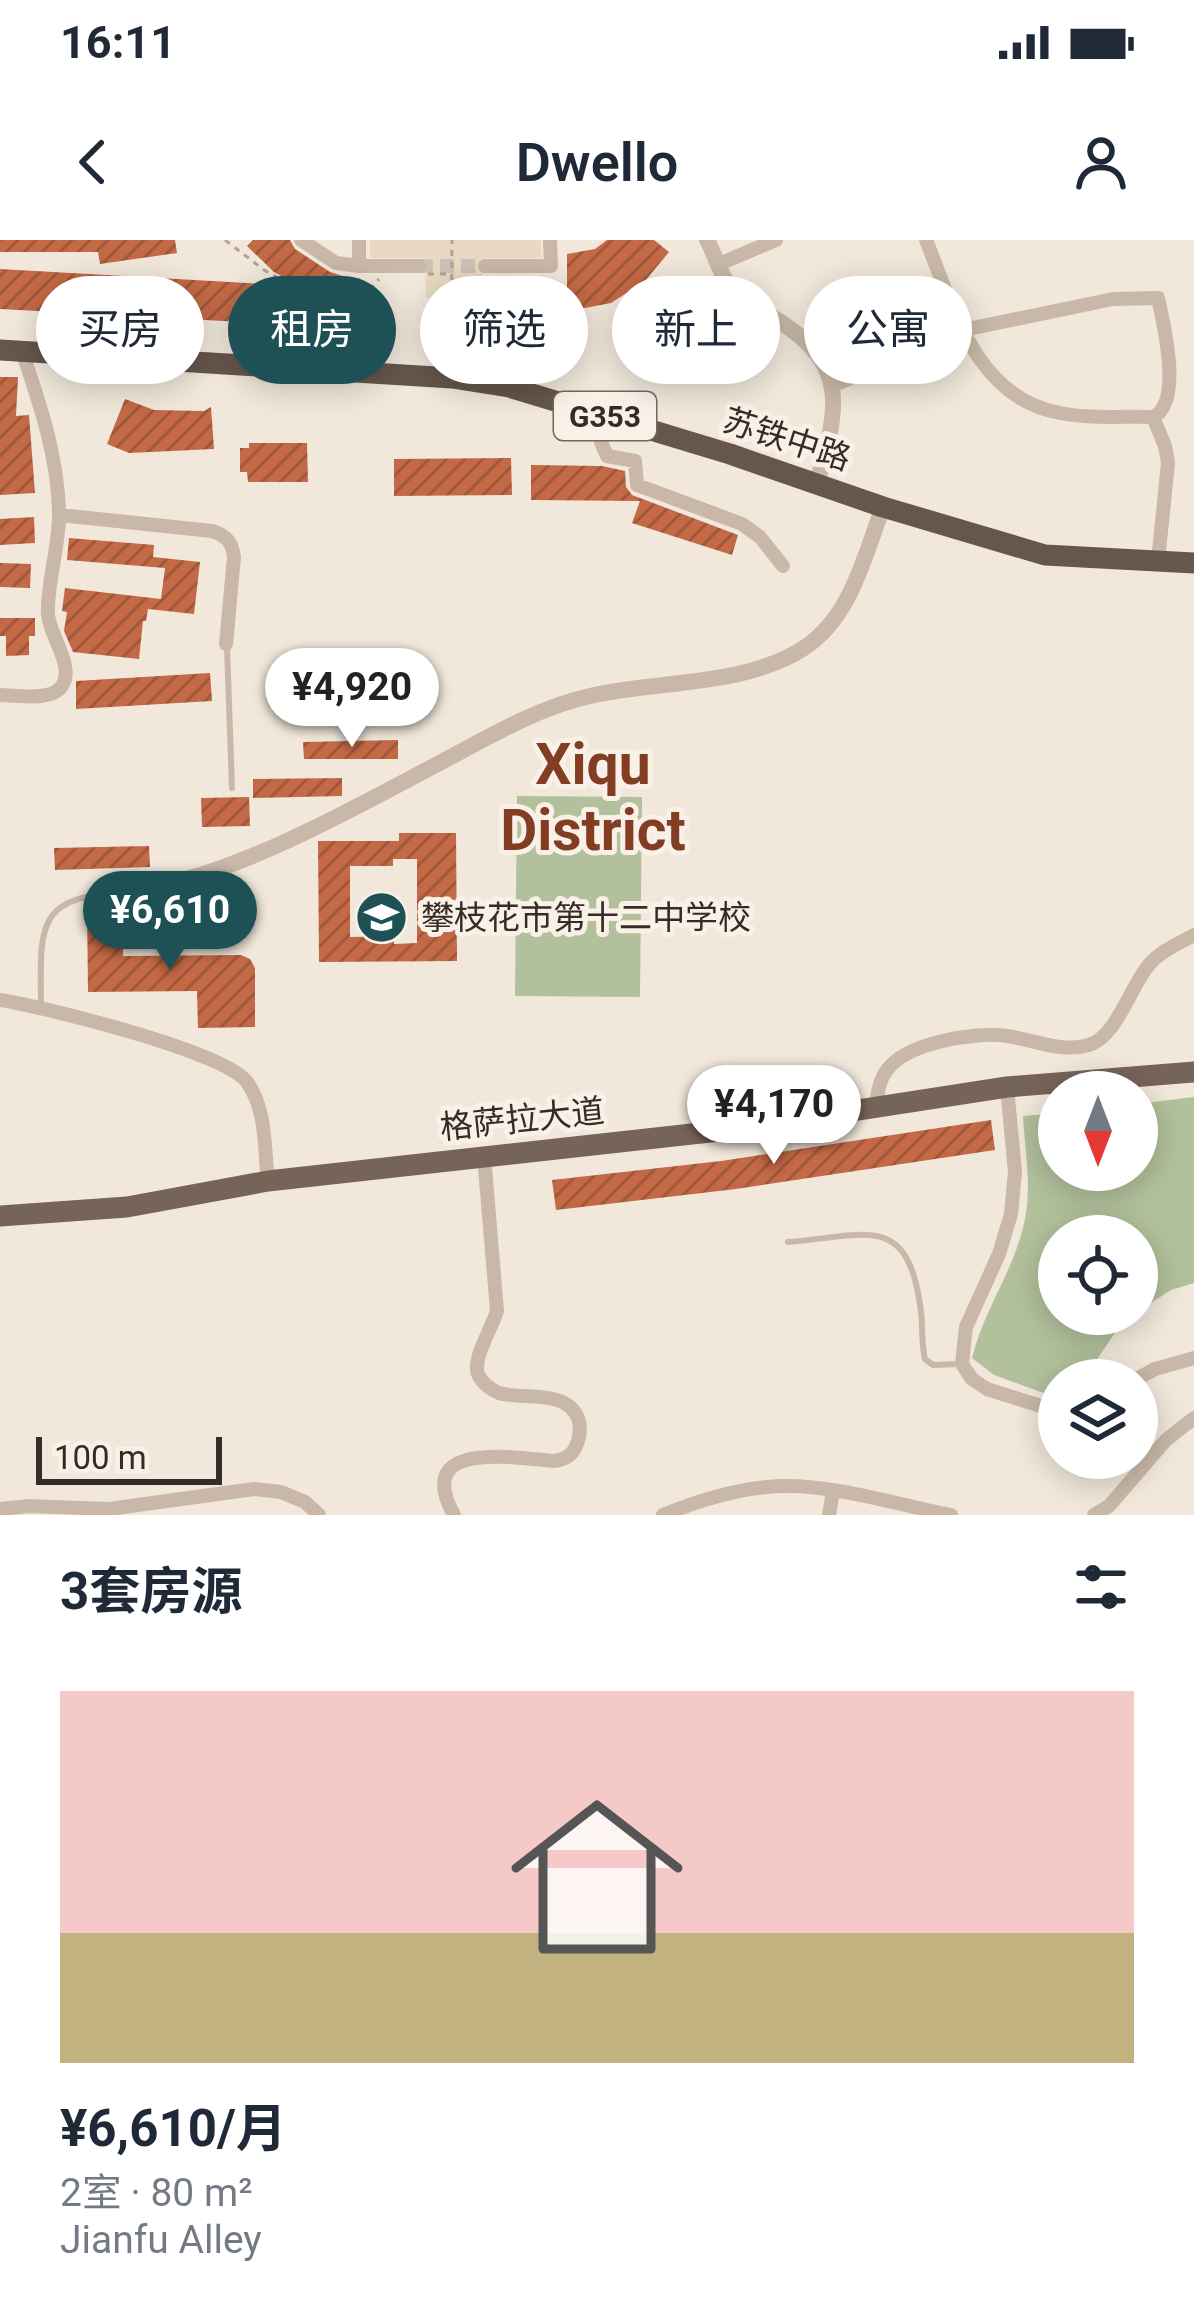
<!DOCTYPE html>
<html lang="zh">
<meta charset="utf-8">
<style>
:root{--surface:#fff;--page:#f6f6f7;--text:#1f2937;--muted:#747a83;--line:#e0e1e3;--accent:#1e5156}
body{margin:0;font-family:Roboto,"Noto Sans SC",sans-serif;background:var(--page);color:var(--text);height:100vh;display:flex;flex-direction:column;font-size:45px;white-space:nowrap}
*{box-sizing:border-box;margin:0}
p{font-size:39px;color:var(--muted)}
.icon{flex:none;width:66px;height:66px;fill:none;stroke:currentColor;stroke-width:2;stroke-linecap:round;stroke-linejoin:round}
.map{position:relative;height:1275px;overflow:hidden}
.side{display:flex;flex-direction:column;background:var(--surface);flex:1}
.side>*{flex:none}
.guide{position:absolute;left:36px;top:36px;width:1122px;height:108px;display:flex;gap:24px}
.needle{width:78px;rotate:180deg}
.controls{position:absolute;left:1038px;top:831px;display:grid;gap:24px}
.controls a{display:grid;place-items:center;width:120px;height:120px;border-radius:50%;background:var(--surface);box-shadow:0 6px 30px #0003;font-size:60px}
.scale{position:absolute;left:36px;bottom:30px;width:186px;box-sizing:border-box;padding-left:12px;border:6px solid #362c27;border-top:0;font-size:33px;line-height:42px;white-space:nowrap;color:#362c27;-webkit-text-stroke:9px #f9f1e7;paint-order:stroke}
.price{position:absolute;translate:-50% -102px;padding:0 27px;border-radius:42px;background:#fff;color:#222;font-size:39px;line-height:78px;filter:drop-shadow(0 3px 6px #0008)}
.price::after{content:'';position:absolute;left:50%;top:72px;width:36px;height:27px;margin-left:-18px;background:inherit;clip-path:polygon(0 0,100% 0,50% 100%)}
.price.selected{background:var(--accent);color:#fff}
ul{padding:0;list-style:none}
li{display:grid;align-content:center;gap:24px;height:636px;padding:0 60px}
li+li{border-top:3px solid var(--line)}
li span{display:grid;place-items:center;height:372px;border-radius:0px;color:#555}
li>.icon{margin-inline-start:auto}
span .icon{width:216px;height:216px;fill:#fffc;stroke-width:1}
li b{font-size:51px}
h2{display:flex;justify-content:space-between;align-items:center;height:144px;padding:0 60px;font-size:51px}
.pill{padding:0 42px;border-radius:54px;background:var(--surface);box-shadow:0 6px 30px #0003;font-size:42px;line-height:108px}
.pill.selected{background:var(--accent);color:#fff}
.status{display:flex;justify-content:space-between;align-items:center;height:84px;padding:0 60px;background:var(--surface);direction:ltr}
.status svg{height:33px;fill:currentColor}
header{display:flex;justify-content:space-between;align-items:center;height:156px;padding:0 60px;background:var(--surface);font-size:54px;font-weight:600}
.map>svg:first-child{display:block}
.green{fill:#b2c09b}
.plaza{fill:#e9d9c2}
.building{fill:url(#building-hatch);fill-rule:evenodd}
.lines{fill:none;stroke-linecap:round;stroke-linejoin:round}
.minor-tunnel{stroke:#ccc2b7;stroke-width:14;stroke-dasharray:14 7;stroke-linecap:butt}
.path{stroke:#b5a291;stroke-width:3;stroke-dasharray:6 6;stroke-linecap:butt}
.service{stroke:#c9b8a7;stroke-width:6}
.minor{stroke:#c9b8a7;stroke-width:14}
.tertiary{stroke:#c9b8a7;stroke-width:16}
.primary{stroke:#776459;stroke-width:21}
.trunk{stroke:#66564c;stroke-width:21}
.labels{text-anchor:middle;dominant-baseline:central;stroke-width:10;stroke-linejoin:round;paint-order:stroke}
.shield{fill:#f9f1e7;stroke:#706761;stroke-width:3}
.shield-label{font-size:30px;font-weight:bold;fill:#362c27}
.street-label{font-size:33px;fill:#362c27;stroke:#f9f1e7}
.poi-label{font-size:33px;fill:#362c27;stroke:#f9f1e7;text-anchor:start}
.town-label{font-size:57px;font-weight:bold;fill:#833d22;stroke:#f9f1e7}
</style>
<div class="status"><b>16:11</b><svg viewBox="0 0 49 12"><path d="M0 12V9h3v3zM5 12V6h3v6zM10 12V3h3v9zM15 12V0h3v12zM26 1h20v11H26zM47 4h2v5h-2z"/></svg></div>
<header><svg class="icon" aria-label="back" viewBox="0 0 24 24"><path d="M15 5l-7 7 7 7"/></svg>Dwello<svg class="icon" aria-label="person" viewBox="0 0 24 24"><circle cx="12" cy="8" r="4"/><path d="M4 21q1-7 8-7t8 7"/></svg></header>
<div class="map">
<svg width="1194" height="1275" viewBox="0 0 1194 1275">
<defs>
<pattern id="building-hatch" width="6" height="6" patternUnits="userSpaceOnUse" patternTransform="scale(3)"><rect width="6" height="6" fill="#c46946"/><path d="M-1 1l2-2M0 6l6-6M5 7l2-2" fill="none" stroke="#a0573a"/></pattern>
</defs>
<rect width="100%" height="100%" fill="#f1e8db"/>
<path class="green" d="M517,556L642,557L640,757L515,756Z
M1194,857V1043L1171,1050L1137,1072V996H1059V1074H1134L1123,1081L1083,1140H1059V1154L1052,1156L994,1135L972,1118C984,1070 1011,1035 1023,988C1033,951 1025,914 1023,876L1059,873V930H1137V864Z"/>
<path class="plaza" d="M370,0H541V18H482V57L426,58L425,18H370Z"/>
<path class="building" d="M0,0H175L177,13L100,24L98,12H0Z
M253,0H290L295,9L330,32L352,39L336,67L274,32L247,6Z
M607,0H654L669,12L645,41L611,63L585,68H567V14L595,9Z
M0,29L264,44L262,83L0,69Z
M0,137H18L16,176L29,175L35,253L0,255Z
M125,159L154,170L204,171L211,167L214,209L129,213L107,204Z
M249,203H307L308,242H248L247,232H240V208H249Z
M511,218L512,255L394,256V219Z
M531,225L602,226L625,231L626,247L632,255L738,295L732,315L632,283L640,261L531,260Z
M34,277L35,303L0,305V279Z
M69,298L154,305L153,317L200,322L194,374L148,369L146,381H143L139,419L73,412L64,391L67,372L62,371L65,348L161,359L165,328L67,320Z
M0,323L31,324L30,348L0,347Z
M0,378H35V396H29V415L6,416V396H0Z
M210,433L212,461L76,469V441Z
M398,500V519H304L303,502Z
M342,538V556L253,558V539Z
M249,557L250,586L202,587L201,558Z
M399,593H456L457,721L319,722L318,601H399ZM393,619H417V703L394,704V696L350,697V626H393Z
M149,606L150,627L55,630L54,608Z
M98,662H123V716L241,715L250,719L255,728V787L198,788L197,751L88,752L87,665Z
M991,880L995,910L736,949L556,970L552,940L721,921Z"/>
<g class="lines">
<path class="minor-tunnel" d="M419,26H485"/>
<path class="path" d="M225,0L264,30L334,70L341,71L357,40
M428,34H449
M359,43L371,49L379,39
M451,124L452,0"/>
<path class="service" d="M227,407L232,548
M41,767C40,680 36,657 132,651
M788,1002C868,996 908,971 921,1071C923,1088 921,1103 925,1119L933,1125L959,1124"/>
<path class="minor" d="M301,0L336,23L359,26
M359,0V26H419
M719,24L776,0
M485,26H551L550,0
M832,146L963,90L1113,59L1158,58C1164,85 1183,163 1153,177C1123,176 1090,179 1060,173C976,158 954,69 926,0
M598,174L601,202L607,216L635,221L637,245L742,284L760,297L783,326
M1153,177L1165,206L1168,223L1158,321
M60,275L212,291C227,296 232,302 234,317L226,404
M0,455C17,455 51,462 62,446C75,427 50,396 48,375C46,346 60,304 59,273C58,217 40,164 22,111
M0,760C44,767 224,811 247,842C267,870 264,908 268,941
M1007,847L1015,932L1011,974L999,1014L966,1087L962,1124L972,1139L987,1149L1047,1168L1059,1169
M876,865C878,853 879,840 887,830C906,803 976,791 1007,796C1034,800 1062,813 1089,805C1116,797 1130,748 1148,726C1160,711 1178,704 1194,695
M1135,1140L1155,1129L1194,1118
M0,1269L29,1266L109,1269L254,1249L281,1252L305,1262L319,1275
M454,1275C412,1199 515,1218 554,1221C565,1219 572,1216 576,1206C580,1198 581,1186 578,1178C566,1149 523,1160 499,1153C491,1150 481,1142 478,1134C472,1119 492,1088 497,1071L484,916
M663,1275C700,1260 743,1247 783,1246C836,1245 899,1265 951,1275
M829,1275L833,1251
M1094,1275L1109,1266L1166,1200L1194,1178"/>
<path class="tertiary" d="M707,0C714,13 719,30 727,42C739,59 762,70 779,81C851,127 837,171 817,243
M136,651C240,634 354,568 447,519C492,495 540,467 590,456C658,440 744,447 804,408C851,377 864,317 883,267"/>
<path class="primary" d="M0,976L127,967L268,941L728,890L1007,847L1194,832"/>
<path class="trunk" d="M0,110L452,138L509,147L730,214L883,267L1045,315L1194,323"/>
</g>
<defs>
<symbol id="school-disc" viewBox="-11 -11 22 22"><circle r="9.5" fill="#1e5156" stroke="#f9f1e7"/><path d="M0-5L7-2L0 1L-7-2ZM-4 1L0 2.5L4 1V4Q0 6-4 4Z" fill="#fff"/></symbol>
</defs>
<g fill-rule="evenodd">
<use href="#school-disc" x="352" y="648" width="59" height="59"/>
</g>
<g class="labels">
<rect class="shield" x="554" y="152" width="102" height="48" rx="9"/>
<g class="shield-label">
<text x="605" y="176">G353</text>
</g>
<g class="street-label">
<text transform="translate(787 199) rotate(18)">苏铁中路</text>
<text transform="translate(522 879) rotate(-6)">格萨拉大道</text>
</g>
<g class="poi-label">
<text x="421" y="677">攀枝花市第十二中学校</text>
</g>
<g class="town-label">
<text x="593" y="524">Xiqu<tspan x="593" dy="66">District</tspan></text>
</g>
</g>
</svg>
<div class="controls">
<a><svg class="needle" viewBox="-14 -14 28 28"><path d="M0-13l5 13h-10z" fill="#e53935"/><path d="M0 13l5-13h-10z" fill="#747a83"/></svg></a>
<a><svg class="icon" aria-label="locate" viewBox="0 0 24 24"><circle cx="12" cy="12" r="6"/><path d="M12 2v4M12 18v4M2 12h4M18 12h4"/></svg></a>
<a><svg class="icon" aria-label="layers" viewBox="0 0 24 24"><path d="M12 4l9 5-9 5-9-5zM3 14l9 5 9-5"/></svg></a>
</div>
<div class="scale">100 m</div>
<b class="price" style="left:352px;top:510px">¥4,920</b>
<b class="price selected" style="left:170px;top:733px">¥6,610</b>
<b class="price" style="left:774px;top:927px">¥4,170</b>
<div class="guide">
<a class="pill">买房</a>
<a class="pill selected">租房</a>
<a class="pill">筛选</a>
<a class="pill">新上</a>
<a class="pill">公寓</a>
</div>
</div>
<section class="side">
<h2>3套房源<svg class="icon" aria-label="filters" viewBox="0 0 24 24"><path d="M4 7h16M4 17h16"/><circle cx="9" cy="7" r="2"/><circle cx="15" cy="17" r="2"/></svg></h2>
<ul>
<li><span style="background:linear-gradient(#f6c9c9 65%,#c2b280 0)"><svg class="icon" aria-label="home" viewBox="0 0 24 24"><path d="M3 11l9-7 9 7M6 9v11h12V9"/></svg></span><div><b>¥6,610/月</b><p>2室 · 80 m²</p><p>Jianfu Alley</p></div></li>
</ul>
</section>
